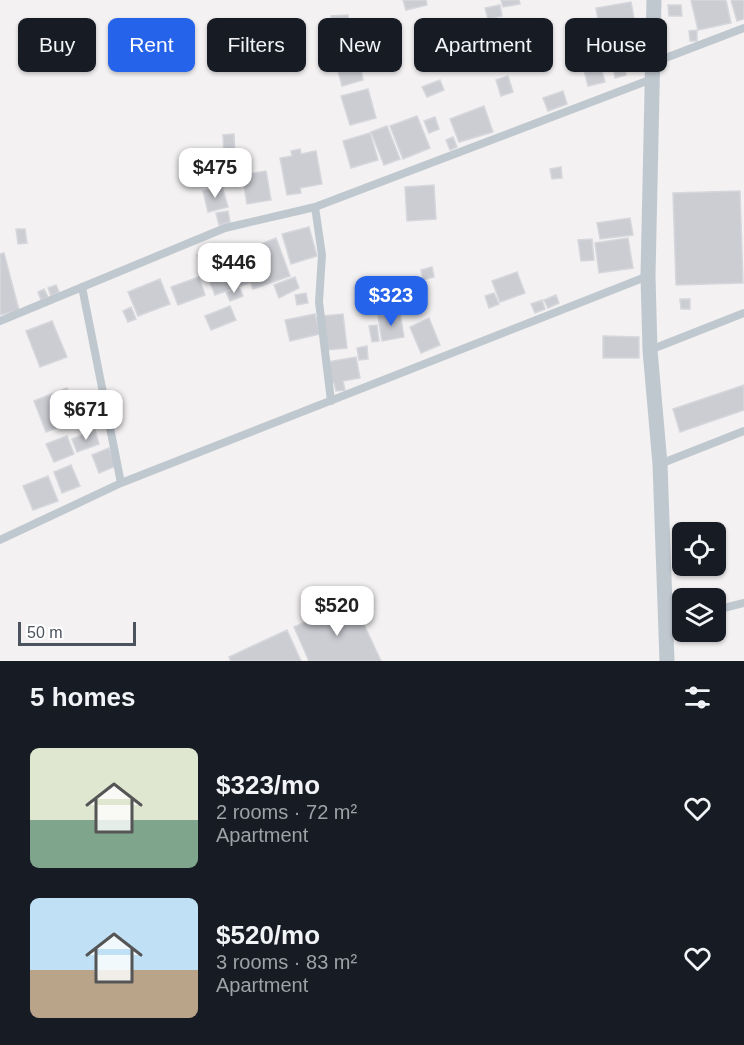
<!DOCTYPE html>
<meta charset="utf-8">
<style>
:root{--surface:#171b24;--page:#20242c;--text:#f1f3f6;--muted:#9ea1a6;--accent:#2563eb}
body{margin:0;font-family:Arial,sans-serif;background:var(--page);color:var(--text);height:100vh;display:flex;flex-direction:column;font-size:22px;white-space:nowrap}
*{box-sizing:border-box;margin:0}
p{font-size:20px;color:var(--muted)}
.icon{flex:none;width:33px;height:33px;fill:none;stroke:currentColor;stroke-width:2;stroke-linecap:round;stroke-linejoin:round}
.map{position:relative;height:661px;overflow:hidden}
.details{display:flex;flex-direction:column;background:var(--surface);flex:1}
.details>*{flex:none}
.banner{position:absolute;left:18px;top:18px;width:708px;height:54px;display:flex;gap:12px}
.controls{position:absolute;left:672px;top:522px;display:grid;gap:12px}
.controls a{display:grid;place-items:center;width:54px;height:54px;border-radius:9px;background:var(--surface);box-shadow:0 2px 4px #0004;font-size:30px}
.scale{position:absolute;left:18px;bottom:15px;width:118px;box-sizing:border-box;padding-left:6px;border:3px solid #4a535e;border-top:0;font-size:16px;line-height:21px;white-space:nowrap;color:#4a535e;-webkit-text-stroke:4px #fff;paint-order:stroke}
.price{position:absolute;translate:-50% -51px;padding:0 14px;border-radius:12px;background:#fff;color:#222;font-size:20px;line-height:39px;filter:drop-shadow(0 2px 3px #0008)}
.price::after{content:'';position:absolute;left:50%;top:36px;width:18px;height:14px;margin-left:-9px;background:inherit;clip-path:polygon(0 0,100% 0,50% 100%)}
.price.active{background:var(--accent);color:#fff}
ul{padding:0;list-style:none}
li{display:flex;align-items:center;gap:18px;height:150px;padding:0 30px}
li span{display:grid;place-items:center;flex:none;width:168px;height:120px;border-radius:9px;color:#555}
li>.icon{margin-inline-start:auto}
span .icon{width:72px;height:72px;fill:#fffc;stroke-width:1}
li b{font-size:26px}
h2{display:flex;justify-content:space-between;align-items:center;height:72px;padding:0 30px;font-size:26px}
.chip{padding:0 21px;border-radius:9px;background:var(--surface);box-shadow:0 2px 4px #0004;font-size:21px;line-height:54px}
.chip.active{background:var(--accent);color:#fff}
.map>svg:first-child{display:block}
.building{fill:#cbcdd3;stroke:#d6d7dc;stroke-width:1.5}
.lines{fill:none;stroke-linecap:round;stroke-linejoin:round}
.lane{stroke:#c0c8cf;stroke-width:8}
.street{stroke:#c0c8cf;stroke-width:15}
</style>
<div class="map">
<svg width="744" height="661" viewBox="0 0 744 661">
<rect width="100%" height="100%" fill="#f3f1f1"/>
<path class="building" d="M403,0H426L427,5L406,10Z
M501,0H519L520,4L503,7Z
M691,0H726L731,23L698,30Z
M731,0H744V19L737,21Z
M631,2L637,34L602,41L596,8Z
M500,5L502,16L488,19L485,8Z
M668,5H681L682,16H669Z
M348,15L349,23L358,22L360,38H350L351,48L333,50L331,16Z
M697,30V41H690L689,31Z
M638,43L643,67L625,70L626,75L615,78L613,65L609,66L605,49Z
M513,44L516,61L502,64L499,47Z
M368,52L372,66L361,69L363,80L342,86L335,60Z
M597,54L605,82L588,86L581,58Z
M508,76L513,92L501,96L496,80Z
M440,80L444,90L427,97L422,87Z
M368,89L376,118L350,125L341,96Z
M563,91L567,104L548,111L543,98Z
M484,106L493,132L459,142L450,119Z
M417,116L430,148L403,159L390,126Z
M435,117L439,129L429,133L424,121Z
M387,126L400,159L384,165L371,132Z
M370,133L378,160L351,168L343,141Z
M234,134L235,154H224L223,135Z
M453,137L457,147L450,150L446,140Z
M300,149L301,154L316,151L322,184L300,188L301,193L287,195L280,158L292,156L291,151Z
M561,167L562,178L552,179L550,169Z
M266,171L271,200L247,204L242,175Z
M434,185L436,219L407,221L405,187Z
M222,186L228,207L208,212L203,191Z
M740,191L743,283L676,285L673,193Z
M228,211L230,222L219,225L216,213Z
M630,218L633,235L600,239L597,223Z
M309,227L317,256L291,264L282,234Z
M16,229H25L27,243L18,244Z
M276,238L290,276L253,289L240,252Z
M628,238L633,268L599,273L595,243Z
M592,239L594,260L581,261L578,240Z
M212,250L219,267L204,273L197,255Z
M4,253L19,310L0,315V254Z
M241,262L249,283L215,295L207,275Z
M432,267L434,277L423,280L421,270Z
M517,272L525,293L500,302L492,281Z
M199,277L205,295L178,305L171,287Z
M295,277L299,288L279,298L274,285Z
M160,279L170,304L138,316L128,292Z
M56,285L59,292L51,296L48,288Z
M239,287L243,296L230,301L226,292Z
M44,289L48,297L41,300L38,292Z
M306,293L308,303L297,305L295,295Z
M494,293L499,304L489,308L485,296Z
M556,295L559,303L548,308L544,300Z
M680,299H690V309H681Z
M542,300L545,309L535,313L531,304Z
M230,306L236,320L211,330L205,316Z
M131,307L136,319L128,322L123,311Z
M400,313L404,337L382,341L378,316Z
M315,314L320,334L290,341L285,320Z
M343,314L347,348L327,350L323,316Z
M429,318L440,345L421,353L410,327Z
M52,321L67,357L40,367L26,331Z
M377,325L379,341L372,342L369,326Z
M603,336L639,337V358H603Z
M367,346L368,359L359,360L357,348Z
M356,357L360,378L343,381L345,390L336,391L334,383H331L327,362Z
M744,385V410L680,432L673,409Z
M67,388L73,403L78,401L84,417L46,432L34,401Z
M95,430L99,444L77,452L72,439Z
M67,436L74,454L54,462L46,444Z
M109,448L116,466L99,473L92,455Z
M71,465L80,486L62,493L54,472Z
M48,476L58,501L33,510L23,486Z
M353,601L381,661H309L294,627Z
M287,630L301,661H231L229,657Z"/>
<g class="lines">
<path class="lane" d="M655,62L744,28
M315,207L322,255L319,302L331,401
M82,287L121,483
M0,321L225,228L315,207L652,79
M650,350L744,313
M660,464L744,431
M0,540L121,483L648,276
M716,610L744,603
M666,621L682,617"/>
<path class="street" d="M654,0L648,276L650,350L660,464L667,661"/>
</g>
</svg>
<div class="controls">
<a><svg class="icon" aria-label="locate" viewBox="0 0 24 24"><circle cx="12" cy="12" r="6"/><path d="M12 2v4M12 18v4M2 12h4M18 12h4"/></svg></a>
<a><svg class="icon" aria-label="layers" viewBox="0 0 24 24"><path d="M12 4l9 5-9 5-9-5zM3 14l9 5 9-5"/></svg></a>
</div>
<div class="scale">50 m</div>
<b class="price" style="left:215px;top:199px">$475</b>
<b class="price" style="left:234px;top:294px">$446</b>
<b class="price active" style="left:391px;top:327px">$323</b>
<b class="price" style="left:86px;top:441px">$671</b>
<b class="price" style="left:337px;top:637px">$520</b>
<div class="banner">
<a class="chip">Buy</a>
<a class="chip active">Rent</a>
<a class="chip">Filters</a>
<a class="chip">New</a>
<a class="chip">Apartment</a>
<a class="chip">House</a>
</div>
</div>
<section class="details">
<h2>5 homes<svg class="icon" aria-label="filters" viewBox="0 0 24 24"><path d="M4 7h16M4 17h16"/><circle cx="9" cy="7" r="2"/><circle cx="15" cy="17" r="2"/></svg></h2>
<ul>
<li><span style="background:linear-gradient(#dfe7d0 60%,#7fa58c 0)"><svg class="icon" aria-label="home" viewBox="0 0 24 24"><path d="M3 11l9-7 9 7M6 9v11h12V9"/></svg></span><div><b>$323/mo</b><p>2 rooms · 72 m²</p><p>Apartment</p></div><svg class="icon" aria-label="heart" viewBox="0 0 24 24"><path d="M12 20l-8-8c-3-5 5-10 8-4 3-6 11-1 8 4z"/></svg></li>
<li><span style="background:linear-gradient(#bfe0f5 60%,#b9a48a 0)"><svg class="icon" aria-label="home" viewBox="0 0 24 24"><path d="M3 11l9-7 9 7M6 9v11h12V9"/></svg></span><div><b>$520/mo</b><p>3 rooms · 83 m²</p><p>Apartment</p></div><svg class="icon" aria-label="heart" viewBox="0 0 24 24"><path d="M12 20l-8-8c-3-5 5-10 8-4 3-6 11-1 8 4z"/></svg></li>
</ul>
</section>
